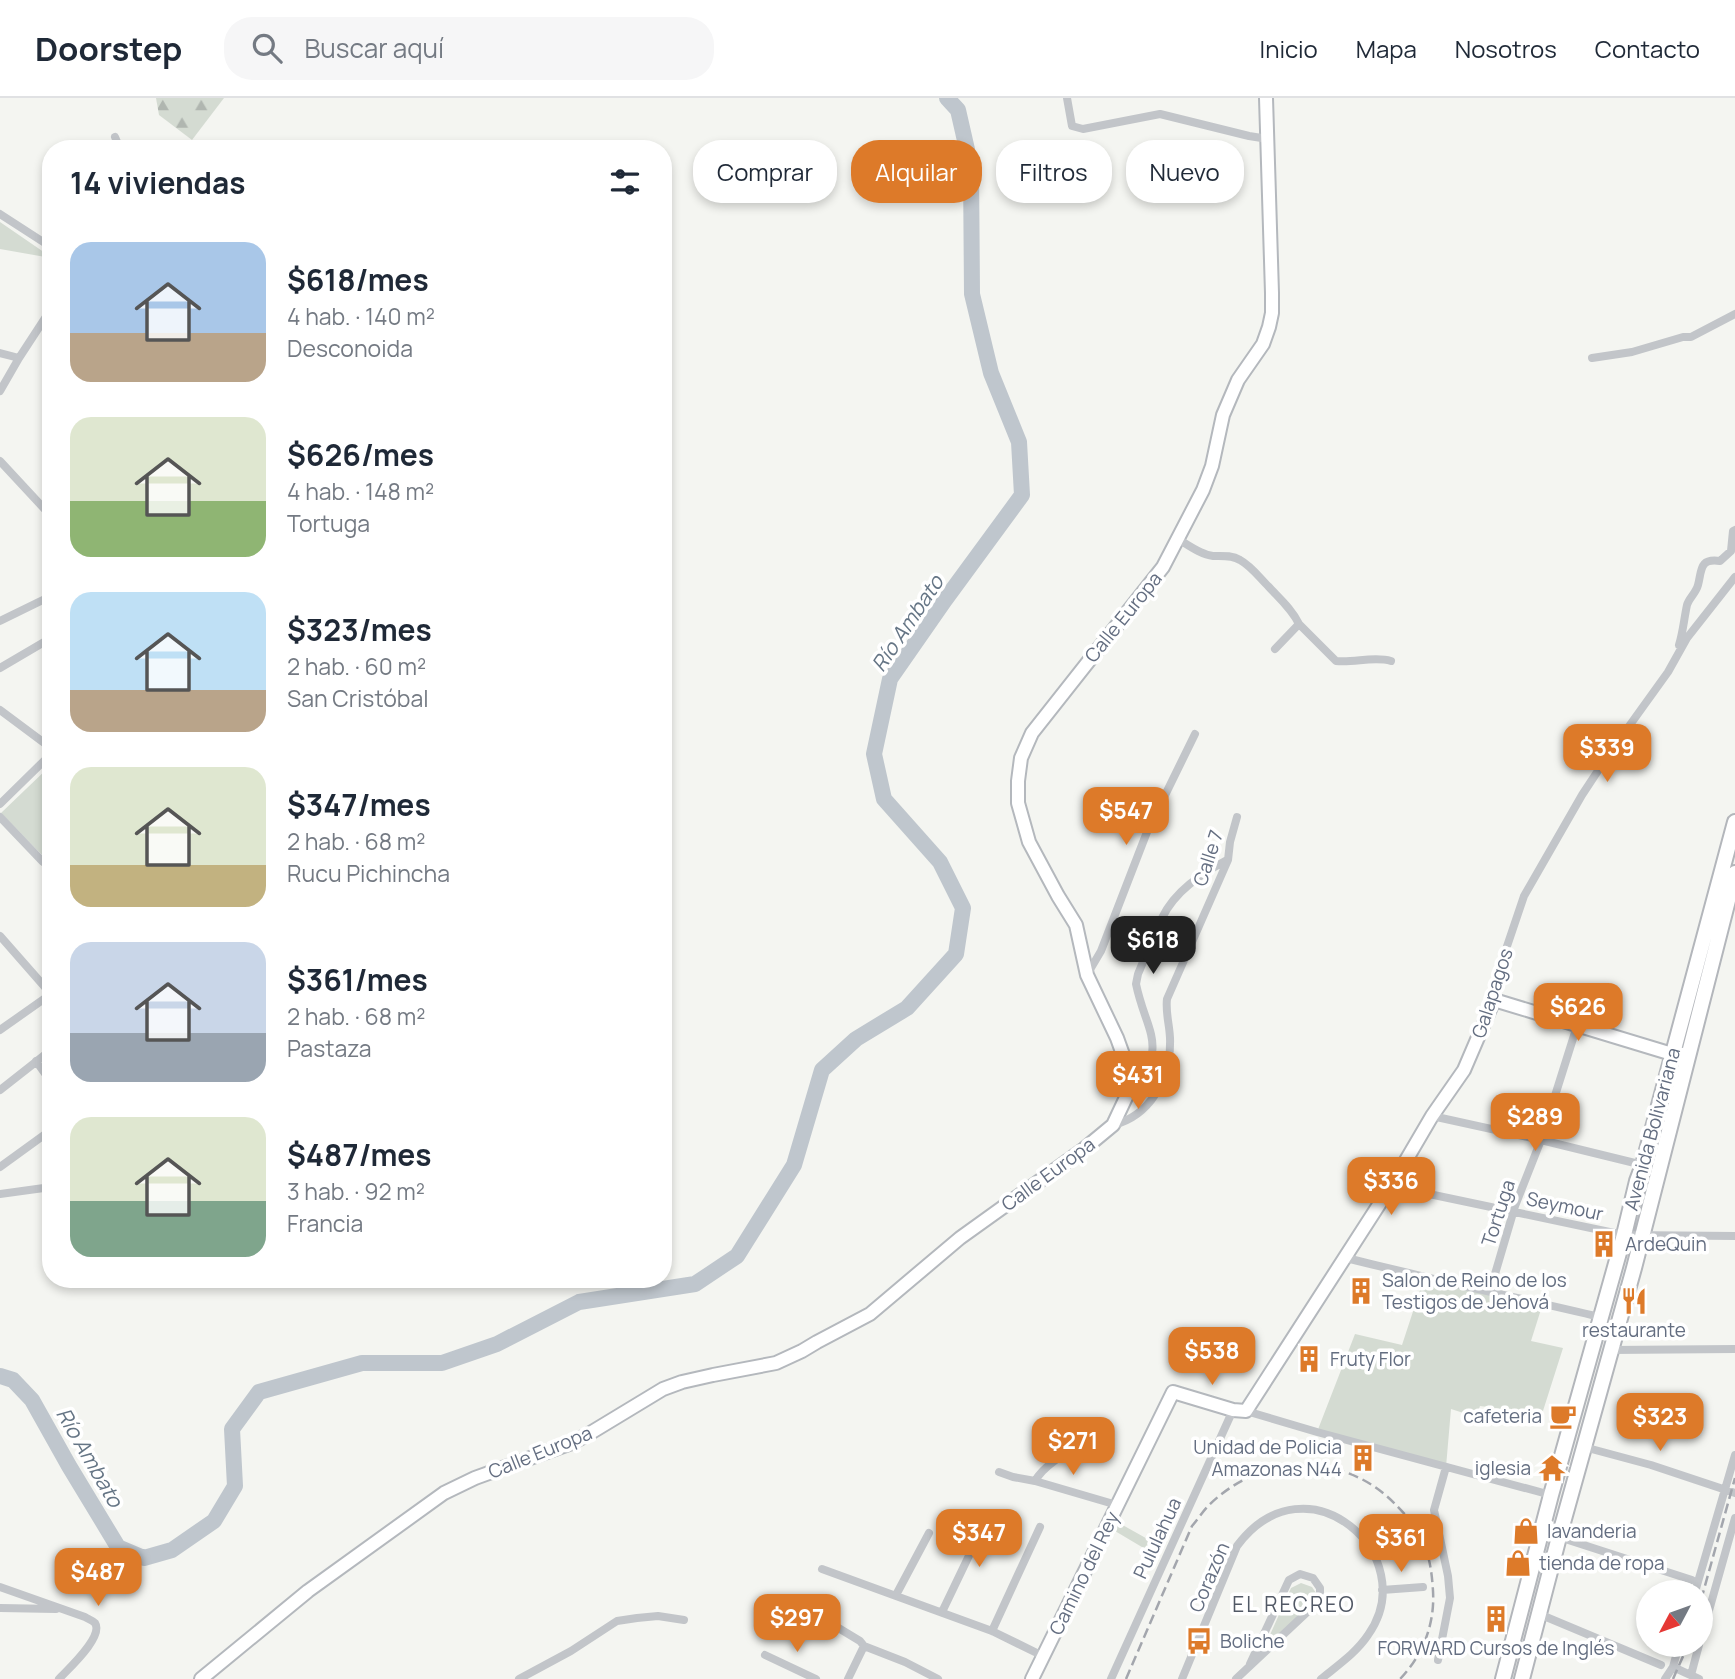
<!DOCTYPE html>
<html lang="es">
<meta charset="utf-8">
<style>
:root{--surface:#fff;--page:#f6f6f7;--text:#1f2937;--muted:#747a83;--line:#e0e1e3;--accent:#dd7a29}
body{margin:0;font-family:Manrope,sans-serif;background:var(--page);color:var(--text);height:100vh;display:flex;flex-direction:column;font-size:26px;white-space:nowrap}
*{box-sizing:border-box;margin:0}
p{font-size:23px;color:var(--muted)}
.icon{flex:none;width:38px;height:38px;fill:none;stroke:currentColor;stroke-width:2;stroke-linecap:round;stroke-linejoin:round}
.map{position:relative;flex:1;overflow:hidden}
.details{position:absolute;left:42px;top:42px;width:630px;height:1148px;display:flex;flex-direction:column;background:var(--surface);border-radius:28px;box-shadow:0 4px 10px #0003}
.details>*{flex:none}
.banner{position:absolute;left:693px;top:42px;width:665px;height:63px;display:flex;gap:14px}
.needle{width:46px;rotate:229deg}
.tools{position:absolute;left:1636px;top:1482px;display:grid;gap:14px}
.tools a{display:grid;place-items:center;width:77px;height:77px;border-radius:50%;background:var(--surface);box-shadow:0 4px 10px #0003;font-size:35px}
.price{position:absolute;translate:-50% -60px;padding:0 16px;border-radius:14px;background:var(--accent);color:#fff;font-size:23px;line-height:46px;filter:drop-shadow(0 2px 4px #0008)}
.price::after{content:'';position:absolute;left:50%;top:42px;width:21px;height:16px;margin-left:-10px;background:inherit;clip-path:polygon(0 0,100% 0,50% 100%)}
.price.current{background:#222;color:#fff}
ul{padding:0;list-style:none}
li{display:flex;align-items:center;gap:21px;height:175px;padding:0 28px}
li span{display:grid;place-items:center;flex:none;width:196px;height:140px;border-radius:21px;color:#555}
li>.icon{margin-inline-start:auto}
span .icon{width:84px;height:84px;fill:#fffc;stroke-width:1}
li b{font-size:30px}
h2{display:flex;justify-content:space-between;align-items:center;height:84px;padding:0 28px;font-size:30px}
.chip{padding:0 24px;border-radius:28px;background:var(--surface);box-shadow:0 4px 10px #0003;font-size:24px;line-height:63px}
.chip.current{background:var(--accent);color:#fff}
header{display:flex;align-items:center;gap:42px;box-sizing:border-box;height:98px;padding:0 35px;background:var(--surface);border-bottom:2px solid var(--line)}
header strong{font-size:33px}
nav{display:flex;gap:38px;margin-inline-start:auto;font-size:24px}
.search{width:490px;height:63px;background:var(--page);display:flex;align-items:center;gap:18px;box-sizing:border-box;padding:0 24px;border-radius:28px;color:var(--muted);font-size:26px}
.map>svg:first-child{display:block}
.forest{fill:url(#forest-firs)}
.green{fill:#d4dbd2}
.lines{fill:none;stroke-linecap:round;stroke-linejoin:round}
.river{stroke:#bfc6cd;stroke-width:16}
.secondary-casing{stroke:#b4b8bd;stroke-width:16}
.primary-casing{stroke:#b3b6bb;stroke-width:18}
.street{stroke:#c2c5c9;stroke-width:8}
.secondary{stroke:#fff;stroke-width:12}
.primary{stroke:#fff;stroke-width:14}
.rail{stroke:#a3a6ad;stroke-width:2.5;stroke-dasharray:10 5;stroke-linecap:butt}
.labels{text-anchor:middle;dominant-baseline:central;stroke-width:7;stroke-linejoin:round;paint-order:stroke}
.street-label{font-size:19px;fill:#646e81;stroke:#fff}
.poi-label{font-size:19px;fill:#646e81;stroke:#fff;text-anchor:start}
.water-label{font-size:21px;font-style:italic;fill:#657585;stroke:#fff}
.neighbourhood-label{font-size:21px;letter-spacing:2px;fill:#525966;stroke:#fff}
</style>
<header>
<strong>Doorstep</strong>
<div class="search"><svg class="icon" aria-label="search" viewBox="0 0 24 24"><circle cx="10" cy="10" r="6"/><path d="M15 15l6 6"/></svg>Buscar aquí</div>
<nav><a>Inicio</a><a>Mapa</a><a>Nosotros</a><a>Contacto</a></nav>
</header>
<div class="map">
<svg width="1735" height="1581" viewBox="0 0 1735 1581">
<defs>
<pattern id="forest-firs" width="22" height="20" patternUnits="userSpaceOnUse" patternTransform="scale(1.75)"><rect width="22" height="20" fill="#d4dbd2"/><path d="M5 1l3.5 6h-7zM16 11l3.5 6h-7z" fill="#b0b6b0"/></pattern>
</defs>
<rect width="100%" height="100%" fill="#f4f5f1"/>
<path class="forest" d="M156,0H224L192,42L159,17Z"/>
<path class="green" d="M0,124L51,159V160L0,151Z
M51,667V752L44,759L1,715Z
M1424,1180L1543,1205L1531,1243L1563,1250L1542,1316L1480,1308L1476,1319L1451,1311L1446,1369L1317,1334L1355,1236L1402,1247Z
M1119,1425L1160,1448L1157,1458L1115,1433Z
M1301,1485L1312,1489L1316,1495L1315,1503L1264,1550L1291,1490Z"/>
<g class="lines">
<path class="river" d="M0,1278L13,1282L32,1302L69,1368L118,1449L144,1460L172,1452L214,1423L235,1388L232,1331L259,1294L362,1265H442L497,1246L579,1204L695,1186L737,1158L794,1067L822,972L856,941L907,910L956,856L963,810L940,764L884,701L874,656L890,581L945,502L1022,397L1019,344L991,275L972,196L971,69L958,12L947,0"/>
<defs>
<path id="secondary" d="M201,1581L308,1493L444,1395L475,1380L569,1346L587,1337L663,1291L682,1284L713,1277L776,1265L802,1253L817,1244L870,1216L960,1140L1084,1051L1113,1027L1129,993L1126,965L1117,940L1087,877L1076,827L1058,798L1029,744L1018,705V683L1021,660L1032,635L1163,469L1203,392L1212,368L1223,317L1238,282L1263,246L1269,229L1272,215V195L1266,0
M1032,1581L1173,1294L1233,1312L1246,1313L1391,1088L1432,1018L1464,972L1494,902L1672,956H1682"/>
<path id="primary" d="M1503,1581L1551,1397L1624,1137L1637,1083L1643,1067L1735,724
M1522,1581L1559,1439L1634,1170L1735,775"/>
</defs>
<use href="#secondary" class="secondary-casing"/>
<use href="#primary" class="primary-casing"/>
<path class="street" d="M1067,0L1072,28L1083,31L1160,16L1249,38L1268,41
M115,39L120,51
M0,116L51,149
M0,255L19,260
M1592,260L1632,254L1683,239H1691L1735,216
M0,293L19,260L51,211
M0,363L51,418
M1178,441C1188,447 1201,457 1213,458C1222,458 1232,457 1240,462C1251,468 1259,479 1268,488C1279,500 1292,511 1299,526
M0,523L51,498
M1679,547C1683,534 1684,521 1687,507C1689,500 1696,495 1698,487C1702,472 1699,460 1720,463L1731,453L1733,433L1735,432
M1275,551L1299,526L1336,563C1354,565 1374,558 1391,563
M0,570L51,540
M0,612L51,650
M0,706L51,656
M0,719L43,764
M0,838L51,896
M1088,875L1101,853L1147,734L1195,636
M1494,902L1500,869L1524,798L1582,697L1609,656L1668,574L1687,540L1735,479
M0,932L51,896
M36,963L51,984
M0,992L51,952
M1129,993C1171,949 1146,935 1136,886L1138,876C1146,858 1152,838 1162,820C1175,793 1201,776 1227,762
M1432,1018L1541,1042L1643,1067
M1113,1027C1150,1018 1170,981 1170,946C1171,931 1165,916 1167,901L1228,762L1230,744L1237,719
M0,1069L51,1032
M1391,1088L1624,1137L1735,1138
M0,1096L51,1089
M1346,1160C1430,1181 1515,1199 1600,1219
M1490,1193L1515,1108L1541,1042L1577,928
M1610,1252L1735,1251
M1246,1313L1317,1334L1551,1397
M1089,1342C1071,1353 1046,1364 1035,1383L1117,1407
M1584,1349L1651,1367L1735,1395
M999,1374L1013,1379L1035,1383
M1559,1439L1692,1482
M822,1471L992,1533L1043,1558
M0,1489L85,1519C88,1521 92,1522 95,1525C104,1539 68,1571 59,1581
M1382,1492L1423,1489
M1695,1494L1735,1357
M896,1497L929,1435
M802,1508L860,1543L864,1548L905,1564L938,1581
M0,1510L56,1511
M942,1514L989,1416
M1539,1516L1661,1567
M992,1533L1040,1429
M1701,1541L1735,1420
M765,1557L816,1581
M1438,1562L1450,1500L1448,1478L1434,1412L1446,1369
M1673,1569L1699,1581
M1691,1577L1699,1547
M519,1581L571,1553L617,1523L637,1520L658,1518L684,1522
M848,1581L864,1548
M1111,1581L1233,1312
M1182,1581L1237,1448C1307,1354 1424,1458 1368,1537C1356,1555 1338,1567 1321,1581
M1236,1581L1320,1502V1490L1313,1480L1300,1476L1289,1482L1250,1566
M1665,1581L1673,1569L1679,1547"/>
<use href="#secondary" class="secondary"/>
<use href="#primary" class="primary"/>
<path class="rail" d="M1701,1502L1735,1380
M1126,1581L1192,1428C1198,1421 1203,1413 1209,1407C1262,1355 1345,1353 1396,1407C1407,1418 1418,1431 1424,1446C1430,1461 1432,1476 1433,1493C1435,1526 1423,1557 1400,1581
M1673,1581L1688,1547"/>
</g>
<defs>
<symbol id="building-bare" viewBox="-9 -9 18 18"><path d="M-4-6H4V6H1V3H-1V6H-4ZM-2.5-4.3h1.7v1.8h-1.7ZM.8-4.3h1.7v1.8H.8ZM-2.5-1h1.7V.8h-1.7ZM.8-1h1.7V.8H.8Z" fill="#dd7a29" stroke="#fff" stroke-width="2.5" paint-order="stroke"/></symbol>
<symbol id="restaurant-bare" viewBox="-9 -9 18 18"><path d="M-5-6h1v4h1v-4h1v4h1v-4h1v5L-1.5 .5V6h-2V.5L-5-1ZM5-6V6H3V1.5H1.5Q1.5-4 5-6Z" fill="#dd7a29" stroke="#fff" stroke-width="2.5" paint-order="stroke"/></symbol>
<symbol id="cafe-bare" viewBox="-9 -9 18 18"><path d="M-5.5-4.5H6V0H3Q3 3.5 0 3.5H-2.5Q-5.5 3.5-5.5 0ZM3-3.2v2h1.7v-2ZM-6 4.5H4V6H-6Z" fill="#dd7a29" stroke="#fff" stroke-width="2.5" paint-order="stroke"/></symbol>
<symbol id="temple-bare" viewBox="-9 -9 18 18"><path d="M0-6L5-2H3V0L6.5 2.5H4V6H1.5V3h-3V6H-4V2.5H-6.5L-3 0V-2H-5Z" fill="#dd7a29" stroke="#fff" stroke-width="2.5" paint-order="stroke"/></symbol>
<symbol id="shop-bare" viewBox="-9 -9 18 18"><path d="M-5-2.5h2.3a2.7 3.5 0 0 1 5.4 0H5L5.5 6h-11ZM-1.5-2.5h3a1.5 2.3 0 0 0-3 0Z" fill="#dd7a29" stroke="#fff" stroke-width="2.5" paint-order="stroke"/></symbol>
<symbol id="bus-bare" viewBox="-9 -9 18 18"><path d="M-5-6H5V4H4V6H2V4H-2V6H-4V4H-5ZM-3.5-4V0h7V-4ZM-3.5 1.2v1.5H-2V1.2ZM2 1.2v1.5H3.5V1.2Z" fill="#dd7a29" stroke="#fff" stroke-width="2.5" paint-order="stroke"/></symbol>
</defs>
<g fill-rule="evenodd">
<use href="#building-bare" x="1585" y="1127" width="38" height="38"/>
<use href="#building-bare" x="1342" y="1174" width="38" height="38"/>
<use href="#restaurant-bare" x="1615" y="1184" width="38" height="38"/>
<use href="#building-bare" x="1290" y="1242" width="38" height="38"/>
<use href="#cafe-bare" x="1544" y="1299" width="38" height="38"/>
<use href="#building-bare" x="1344" y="1341" width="38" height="38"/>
<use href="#temple-bare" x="1533" y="1351" width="38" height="38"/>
<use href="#shop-bare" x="1507" y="1414" width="38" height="38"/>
<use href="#shop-bare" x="1499" y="1446" width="38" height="38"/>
<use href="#building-bare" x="1477" y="1502" width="38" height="38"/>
<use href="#bus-bare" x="1180" y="1524" width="38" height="38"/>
</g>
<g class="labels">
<g class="street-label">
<text transform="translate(1123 519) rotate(-51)">Calle Europa</text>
<text transform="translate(1208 760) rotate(-72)">Calle 7</text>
<text transform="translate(1492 895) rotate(-72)">Galapagos</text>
<text transform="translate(1652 1031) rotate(-75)">Avenida Bolivariana</text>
<text transform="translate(1048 1076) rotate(-36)">Calle Europa</text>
<text transform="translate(1565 1108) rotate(12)">Seymour</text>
<text transform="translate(1498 1115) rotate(-72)">Tortuga</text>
<text transform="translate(540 1354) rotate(-22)">Calle Europa</text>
<text transform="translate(1157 1440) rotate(-65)">Pululahua</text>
<text transform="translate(1084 1475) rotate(-64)">Camino del Rey</text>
<text transform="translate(1209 1479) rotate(-67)">Corazón</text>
</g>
<g class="poi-label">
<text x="1625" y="1146">ArdeQuin</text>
<text x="1382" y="1182">Salon de Reino de los<tspan x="1382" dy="22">Testigos de Jehová</tspan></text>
<text x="1634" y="1232" text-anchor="middle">restaurante</text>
<text x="1330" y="1261">Fruty Flor</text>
<text x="1542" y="1318" text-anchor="end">cafeteria</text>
<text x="1342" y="1349" text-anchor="end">Unidad de Policia<tspan x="1342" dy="22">Amazonas N44</tspan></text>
<text x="1531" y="1370" text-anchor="end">iglesia</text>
<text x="1547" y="1433">lavanderia</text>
<text x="1539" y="1465">tienda de ropa</text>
<text x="1220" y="1543">Boliche</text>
<text x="1496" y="1550" text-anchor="middle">FORWARD Cursos de Inglés</text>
</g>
<g class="water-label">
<text transform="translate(907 525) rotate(-56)">Río Ambato</text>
<text transform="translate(90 1359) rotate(60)">Río Ambato</text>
</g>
<g class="neighbourhood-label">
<text x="1294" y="1506">EL RECREO</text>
</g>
</g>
</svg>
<div class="tools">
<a><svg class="needle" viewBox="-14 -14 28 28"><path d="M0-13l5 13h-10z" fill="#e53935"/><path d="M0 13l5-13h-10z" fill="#747a83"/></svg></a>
</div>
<b class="price" style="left:1607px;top:686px">$339</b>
<b class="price" style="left:1126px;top:749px">$547</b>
<b class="price current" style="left:1153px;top:878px">$618</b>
<b class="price" style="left:1578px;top:945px">$626</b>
<b class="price" style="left:1138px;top:1013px">$431</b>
<b class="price" style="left:1535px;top:1055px">$289</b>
<b class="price" style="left:1391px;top:1119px">$336</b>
<b class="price" style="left:1212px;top:1289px">$538</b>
<b class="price" style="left:1660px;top:1355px">$323</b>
<b class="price" style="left:1073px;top:1379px">$271</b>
<b class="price" style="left:979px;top:1471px">$347</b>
<b class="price" style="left:1401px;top:1476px">$361</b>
<b class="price" style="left:98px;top:1510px">$487</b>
<b class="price" style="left:797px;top:1556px">$297</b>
<div class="banner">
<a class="chip">Comprar</a>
<a class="chip current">Alquilar</a>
<a class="chip">Filtros</a>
<a class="chip">Nuevo</a>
</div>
<section class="details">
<h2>14 viviendas<svg class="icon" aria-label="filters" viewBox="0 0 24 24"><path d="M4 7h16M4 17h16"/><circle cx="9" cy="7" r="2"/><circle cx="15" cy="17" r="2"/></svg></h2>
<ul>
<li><span style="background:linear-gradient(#a9c7e8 65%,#b9a48a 0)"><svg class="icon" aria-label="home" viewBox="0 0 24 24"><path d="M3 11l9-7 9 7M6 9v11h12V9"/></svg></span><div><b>$618/mes</b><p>4 hab. · 140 m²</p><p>Desconoida</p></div></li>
<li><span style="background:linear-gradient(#dfe7d0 60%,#8fb573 0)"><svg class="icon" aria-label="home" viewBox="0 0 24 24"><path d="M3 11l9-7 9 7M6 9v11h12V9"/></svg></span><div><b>$626/mes</b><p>4 hab. · 148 m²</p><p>Tortuga</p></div></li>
<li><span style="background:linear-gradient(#bfe0f5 70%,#b9a48a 0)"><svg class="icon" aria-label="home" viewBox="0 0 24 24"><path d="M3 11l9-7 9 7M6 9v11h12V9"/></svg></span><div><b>$323/mes</b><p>2 hab. · 60 m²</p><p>San Cristóbal</p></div></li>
<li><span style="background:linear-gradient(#dfe7d0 70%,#c2b280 0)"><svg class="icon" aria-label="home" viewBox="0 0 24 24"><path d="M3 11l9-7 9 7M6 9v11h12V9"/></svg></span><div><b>$347/mes</b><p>2 hab. · 68 m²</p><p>Rucu Pichincha</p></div></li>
<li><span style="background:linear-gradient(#c9d6e8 65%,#9aa5b1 0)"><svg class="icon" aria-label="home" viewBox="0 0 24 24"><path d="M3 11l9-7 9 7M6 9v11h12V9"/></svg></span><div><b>$361/mes</b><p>2 hab. · 68 m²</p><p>Pastaza</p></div></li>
<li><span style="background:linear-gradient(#dfe7d0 60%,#7fa58c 0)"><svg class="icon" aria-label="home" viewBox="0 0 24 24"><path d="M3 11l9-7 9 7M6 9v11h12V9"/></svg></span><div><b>$487/mes</b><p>3 hab. · 92 m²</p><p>Francia</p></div></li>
</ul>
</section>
</div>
